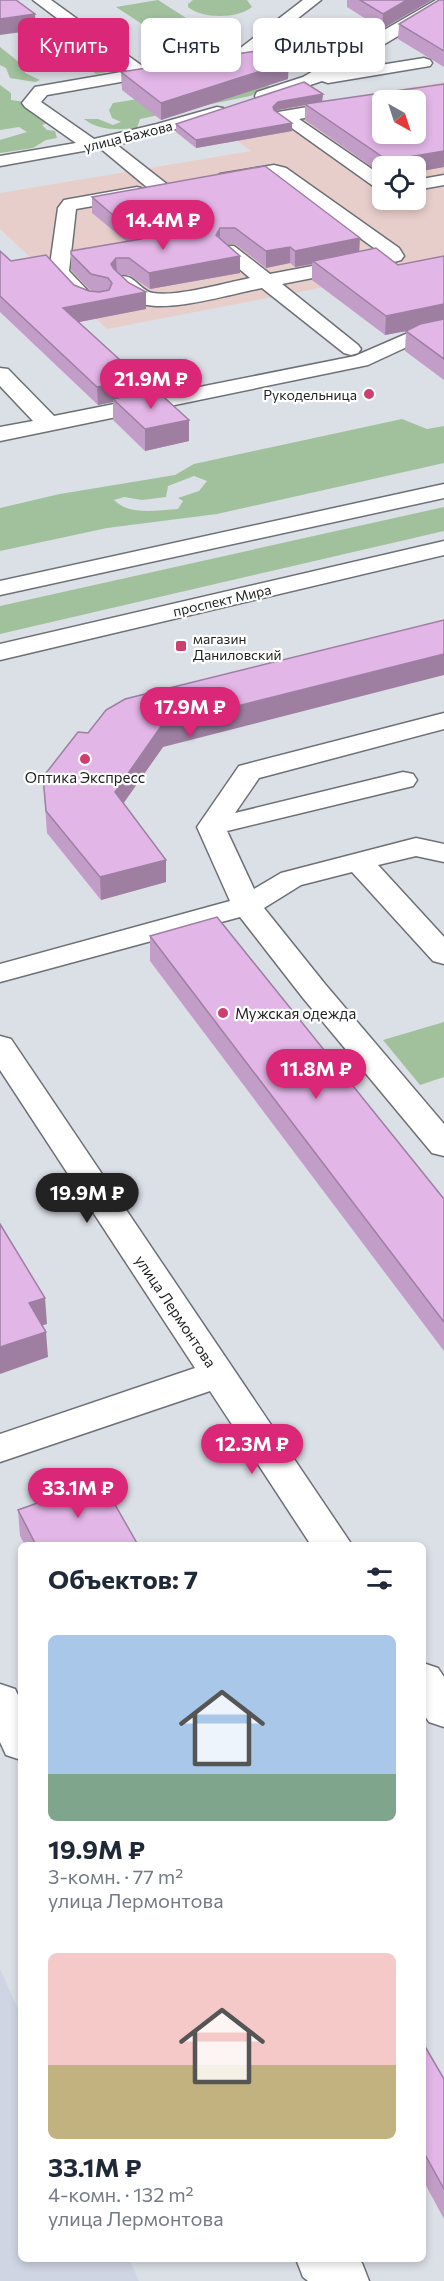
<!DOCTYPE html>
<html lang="ru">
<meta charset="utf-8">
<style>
:root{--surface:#fff;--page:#f2f2f3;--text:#1f2937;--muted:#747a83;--accent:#db2777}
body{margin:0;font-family:Commissioner,sans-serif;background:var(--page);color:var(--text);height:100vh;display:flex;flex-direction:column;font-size:22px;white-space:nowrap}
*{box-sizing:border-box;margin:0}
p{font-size:20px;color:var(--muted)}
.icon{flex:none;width:33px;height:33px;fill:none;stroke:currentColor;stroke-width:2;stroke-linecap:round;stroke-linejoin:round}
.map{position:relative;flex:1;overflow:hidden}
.details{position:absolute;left:18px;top:1542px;width:408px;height:720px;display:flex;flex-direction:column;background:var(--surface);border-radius:9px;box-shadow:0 3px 9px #0003}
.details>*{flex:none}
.hud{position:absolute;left:18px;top:18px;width:408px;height:54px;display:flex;gap:12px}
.needle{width:39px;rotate:141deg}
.fabs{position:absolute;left:372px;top:90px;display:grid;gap:12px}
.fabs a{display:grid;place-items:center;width:54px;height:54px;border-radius:9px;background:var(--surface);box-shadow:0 3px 9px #0003;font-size:30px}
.price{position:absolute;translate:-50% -51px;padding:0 14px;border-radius:21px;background:var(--accent);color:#fff;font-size:20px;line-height:39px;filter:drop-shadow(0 2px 3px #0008)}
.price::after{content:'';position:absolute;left:50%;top:36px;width:18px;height:14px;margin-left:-9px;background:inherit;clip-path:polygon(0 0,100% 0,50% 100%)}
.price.on{background:#222;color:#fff}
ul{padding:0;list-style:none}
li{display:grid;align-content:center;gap:12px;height:318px;padding:0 30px}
li span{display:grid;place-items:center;height:186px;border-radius:9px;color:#555}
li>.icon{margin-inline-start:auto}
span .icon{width:108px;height:108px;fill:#fffc;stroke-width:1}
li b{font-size:26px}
h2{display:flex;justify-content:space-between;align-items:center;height:72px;padding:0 30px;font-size:26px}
.chip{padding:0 21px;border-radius:9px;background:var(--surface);box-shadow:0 3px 9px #0003;font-size:21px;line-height:54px}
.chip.on{background:var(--accent);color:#fff}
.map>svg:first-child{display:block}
.built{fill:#cfd5e3}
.medical{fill:#e8ceca;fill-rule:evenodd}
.green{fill:#a1c19d;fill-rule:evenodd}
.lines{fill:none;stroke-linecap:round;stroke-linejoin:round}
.minor-casing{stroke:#6d7076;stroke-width:3}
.major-casing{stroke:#6d7076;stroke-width:3}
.minor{fill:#fff;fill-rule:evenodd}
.major{fill:#fff;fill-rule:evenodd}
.wall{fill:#c29dc7}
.shaded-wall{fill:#9e7fa2}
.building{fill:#e2b6e7;stroke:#9e7fa2;stroke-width:1.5;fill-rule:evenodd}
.poi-dot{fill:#cc3f6f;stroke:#fff;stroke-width:2}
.labels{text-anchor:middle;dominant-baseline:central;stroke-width:4.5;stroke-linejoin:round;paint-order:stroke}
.far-street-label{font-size:14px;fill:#1e1f21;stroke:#fff}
.far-poi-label{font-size:14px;fill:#1e1f21;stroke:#fff;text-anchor:end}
.poi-label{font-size:15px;fill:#1e1f21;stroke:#fff}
.street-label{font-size:15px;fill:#1e1f21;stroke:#fff}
</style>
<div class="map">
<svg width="444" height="2281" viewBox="0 0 444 2281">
<rect width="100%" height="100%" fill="#dbdfe6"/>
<path class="built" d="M0,1969L21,2016V2259H129L139,2281H0Z"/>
<path class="medical" d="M444,82V264L107,329L0,229V193L251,151L210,120ZM382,100H416V134H382ZM382,166H416V200H382Z"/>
<path class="green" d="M158,0L197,25L154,32L116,7Z
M193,0H247L252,7C238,19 202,19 188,7V4Z
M390,0L410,8C382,26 355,45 323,52Z
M27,23C65,33 82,48 113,71L96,74Z
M0,47L24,66L25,73L40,80L35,82L10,78L6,68L0,65Z
M264,79L269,87L250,96L140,119L137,128C118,130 99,131 84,119H98L113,125L121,122L112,118L109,110L113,103Z
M0,85L11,93V100L25,102L49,122L42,125L47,130L55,131L57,138L46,140L33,148L0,153V140L27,132L19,127L0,130Z
M402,419L427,429L444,426V463L217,514L107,528L0,551V508L60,494L175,475L194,464ZM194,476L207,481L199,491L178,498L183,501L178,509C156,510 130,516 114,500L124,497L142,500L166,497L168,486Z
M444,507V531L0,634V606Z
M444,1022V1077L420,1085L383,1040Z"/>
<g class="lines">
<defs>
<path id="minor" d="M33,0H51L145,68L234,53L303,0H321L245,60L47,95L41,102L94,139L157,124L217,107L223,108L226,112L223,116L117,145L168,185L170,189L168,193H154L100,148L0,166V156L76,143L25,107L22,103L35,87L127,71Z
M436,0H444V9L337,72L424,58L430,60L432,63L430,66L328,83L322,81L263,101L257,100L255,96L257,92L303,77Z
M348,100L354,101L357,105L354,109L299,119L382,176V189L376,188L275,116L278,112L284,111Z
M274,165L286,168L399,248L404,256L401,260L394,262L282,284L358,345L361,349L358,353L351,355L344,353L262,288C231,294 172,312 143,304C133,302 120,289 114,281L117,277C135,272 138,290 153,293C177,297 225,283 250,278L217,250L220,246H234L270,274L381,253L274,176L226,183L220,182L217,178L220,174Z
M444,175V185L416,190V180Z
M137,187L144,189L146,193L144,197L76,209L69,271L90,293L97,295L100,299L97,303C76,308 60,288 49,272L58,208L64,200Z
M415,330L422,332L425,336L422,340L368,365L0,441V427L33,421L0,386V368L8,369L54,416L355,356Z
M444,713V729L259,778L235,813L403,772L413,774L417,780L413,786L227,831L254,889L281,873L416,838L444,844V862L416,856L378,865L444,937V964L433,961L352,872L301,885L264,908L325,984L444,1124V1156L432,1153L303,998L240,917L0,982V964L230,901L197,827L239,766Z
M0,1036L11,1039L352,1545H311L210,1391L0,1462V1434L195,1368L0,1070Z
M423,1663L438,1668L444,1677V1727L429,1722L423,1713Z
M0,1684L15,1689L21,1701V1760L6,1755L0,1742Z
M296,2259H357L362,2263L369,2281H308L303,2277Z"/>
<path id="major" d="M444,484V498L0,595V581Z
M444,541V555L0,660V644Z"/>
</defs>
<use href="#minor" class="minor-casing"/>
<use href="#major" class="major-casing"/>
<use href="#minor" class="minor"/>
<use href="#major" class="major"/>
</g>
<path class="wall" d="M347,0H432L382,29L347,7Z
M444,0V67L398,39L399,24Z
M121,72L288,79L161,120L122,90Z
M444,84V167L416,172V166H382V174L305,120V105L278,110L276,112L292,131L196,148L176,132V124L323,94L322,102Z
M92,197L359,252L398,265L444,256V380L405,351L406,331L385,335L312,280V264L295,267L290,263L266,268L235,244H226L240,273L150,289L129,275H120L146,309L78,322L141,393L189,441L145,451L113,420V402L98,405L0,312V251L11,261L74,285L89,291H91L71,270V254L126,241L92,213Z
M163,747L123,803L166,860V882L101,900L47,833L43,777Z
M150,936L444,1199V1351L150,961Z
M18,1510L138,1545H25L20,1536Z
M423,2043L444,2079V2219L423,2180Z"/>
<path class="shaded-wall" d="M407,0H432L382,29L383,14Z
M35,14L36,30L0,35V19Z
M289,62L288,79L161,120V103Z
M323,94L322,102L278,110L273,115V107L278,102Z
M292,123V131L196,148V140Z
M444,151V167L416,172V166H385V161Z
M220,228V244L216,235Z
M360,238L359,255L313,261L312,264L295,267V251Z
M290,247V263L266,268V251Z
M240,256V273L150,289L149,273Z
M116,258L117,275L111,264Z
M146,292V309L64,325L63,308Z
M444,304V324L385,335L386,316Z
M141,379V396L113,399V402L98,405L97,387Z
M189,420V441L145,451V429Z
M444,654V675L163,747L116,814L115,792L162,725Z
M166,860V882L101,900L100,877Z
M45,1298L47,1324L31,1329L29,1303Z
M46,1332L48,1357L0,1374V1347Z"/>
<path class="building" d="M0,0H16L35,14L0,19Z
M360,0H407L383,14Z
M439,0H444V51L399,24Z
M269,49L289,62L161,103L121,72Z
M304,82L323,94L278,102L273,107L274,110L292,123L196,140L176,124Z
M444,84V151L385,161L384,158L305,104ZM382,100H416V134H382Z
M265,166L360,238L295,251L290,247L266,251L235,228H220L216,235L240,256L149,273L129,258H116L111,264L114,269L129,283L146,292L63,308L141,379L97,387L0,296V251L11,261L46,255L74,285L89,291L99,292L109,290L112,283L108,278L91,274L71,254V251L141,239L92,197Z
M376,248L398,265L444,256V304L386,316L313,261Z
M444,319V359L406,331L420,324Z
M156,390L189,420L145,429L113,399Z
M444,620V654L162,725L115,792L166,860L100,877L46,811L43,777L78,732L88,733L106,710L125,699Z
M217,917L444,1199V1322L150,936Z
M0,1224L45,1298L29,1303L46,1332L0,1347Z
M101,1480L138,1545H36L18,1510Z
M423,2043L444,2079V2189L423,2151Z"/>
<g class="poi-dot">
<circle cx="369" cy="394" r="6"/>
<rect x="175" y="640" width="12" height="12" rx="3"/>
<circle cx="85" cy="759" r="6"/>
<circle cx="223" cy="1013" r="6"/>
</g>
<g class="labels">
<g class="far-street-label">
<text transform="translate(128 136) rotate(-14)">улица Бажова</text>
<text transform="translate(222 600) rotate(-13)">проспект Мира</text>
</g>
<g class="far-poi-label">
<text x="357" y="394">Рукодельница</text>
<text x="193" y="638" text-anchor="start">магазин<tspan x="193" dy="16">Даниловский</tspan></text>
</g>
<g class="poi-label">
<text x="85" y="777">Оптика Экспресс</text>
<text x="235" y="1013" text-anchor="start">Мужская одежда</text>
</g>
<g class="street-label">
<text transform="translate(176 1311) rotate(56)">улица Лермонтова</text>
</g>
</g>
</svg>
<div class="fabs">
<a><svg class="needle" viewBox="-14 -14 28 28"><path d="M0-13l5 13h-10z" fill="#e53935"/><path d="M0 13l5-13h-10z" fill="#747a83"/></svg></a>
<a><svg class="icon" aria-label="locate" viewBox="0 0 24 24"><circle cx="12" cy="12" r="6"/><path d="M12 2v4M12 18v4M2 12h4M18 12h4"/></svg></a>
</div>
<b class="price" style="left:163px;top:251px">14.4M ₽</b>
<b class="price" style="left:151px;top:410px">21.9M ₽</b>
<b class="price" style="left:190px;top:738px">17.9M ₽</b>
<b class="price" style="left:316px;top:1100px">11.8M ₽</b>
<b class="price on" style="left:87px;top:1224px">19.9M ₽</b>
<b class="price" style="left:252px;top:1475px">12.3M ₽</b>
<b class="price" style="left:78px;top:1519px">33.1M ₽</b>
<div class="hud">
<a class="chip on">Купить</a>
<a class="chip">Снять</a>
<a class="chip">Фильтры</a>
</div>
<section class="details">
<h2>Объектов: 7<svg class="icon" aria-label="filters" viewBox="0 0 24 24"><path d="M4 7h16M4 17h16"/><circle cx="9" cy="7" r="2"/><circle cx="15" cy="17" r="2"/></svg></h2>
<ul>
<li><span style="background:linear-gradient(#a9c7e8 75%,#7fa58c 0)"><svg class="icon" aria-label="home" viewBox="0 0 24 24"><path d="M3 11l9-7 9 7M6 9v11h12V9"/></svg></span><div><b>19.9M ₽</b><p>3-комн. · 77 m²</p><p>улица Лермонтова</p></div></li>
<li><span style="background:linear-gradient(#f6c9c9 60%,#c2b280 0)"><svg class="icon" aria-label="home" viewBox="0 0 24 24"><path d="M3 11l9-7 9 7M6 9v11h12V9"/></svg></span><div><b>33.1M ₽</b><p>4-комн. · 132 m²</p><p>улица Лермонтова</p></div></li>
</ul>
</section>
</div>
